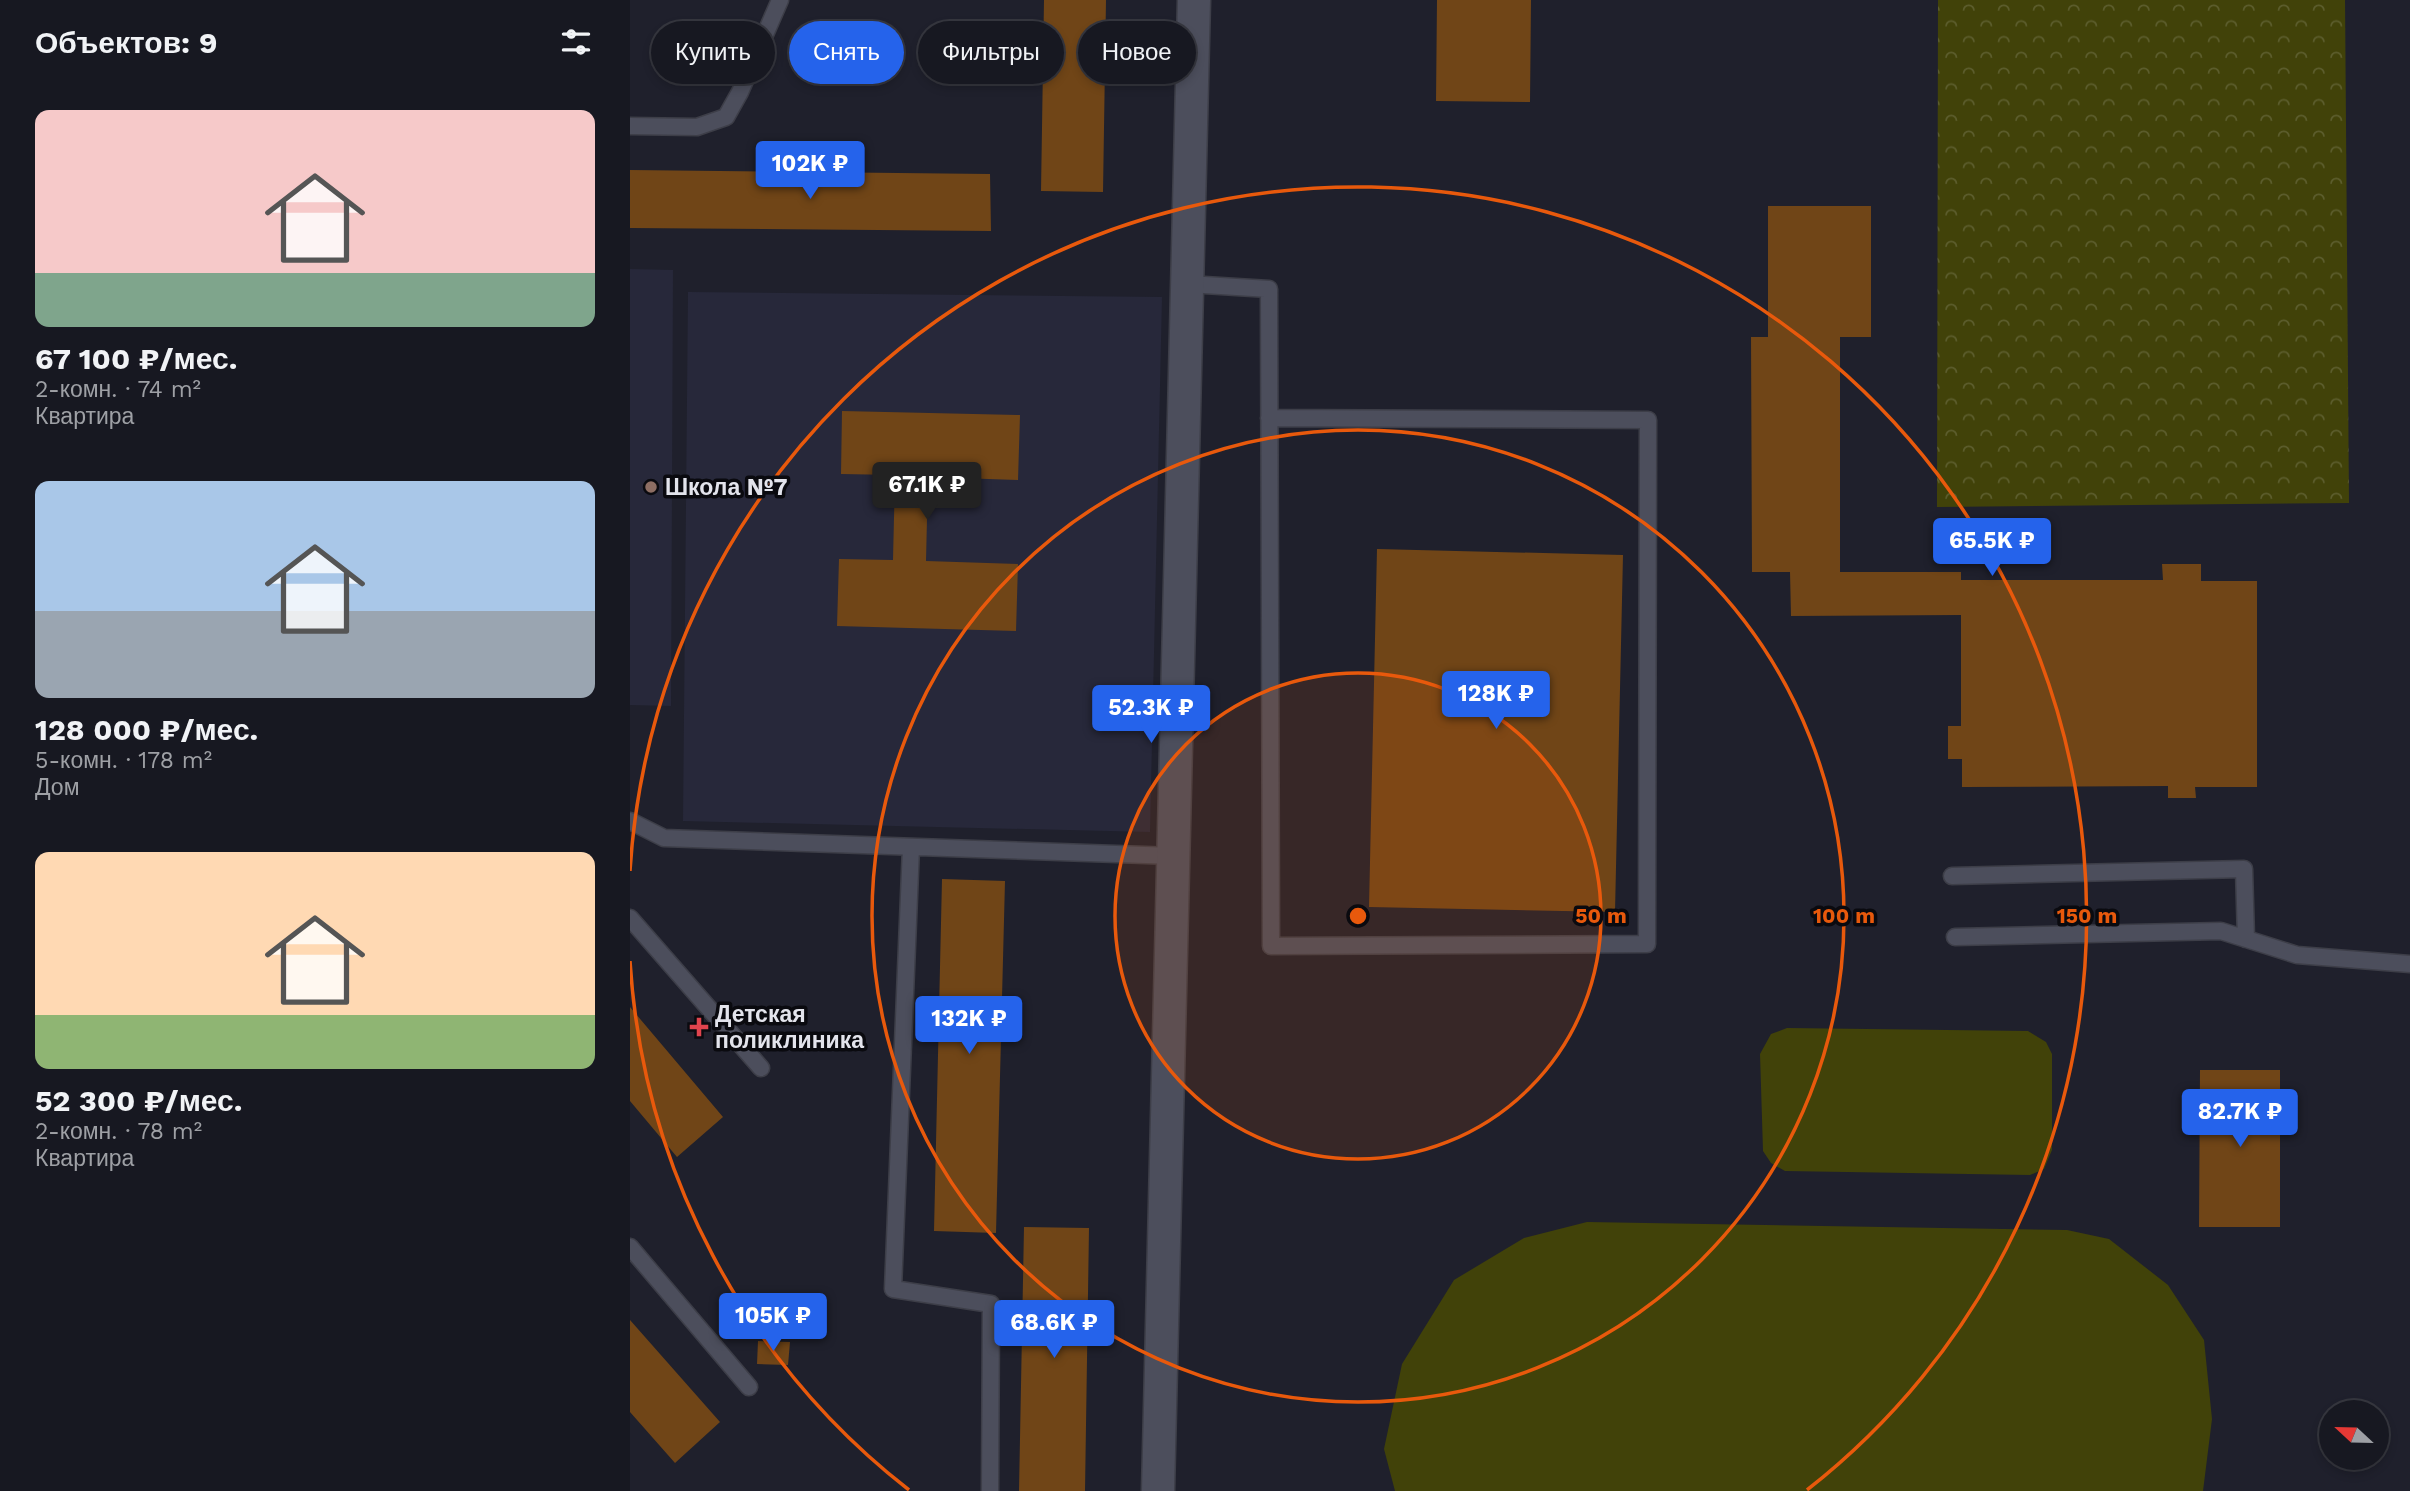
<!DOCTYPE html>
<html lang="ru">
<meta charset="utf-8">
<style>
:root{--surface:#171821;--page:#20212a;--text:#f1f3f6;--muted:#9ea0a5;--line:#36373f;--accent:#2563eb}
body{margin:0;font-family:"Work Sans",sans-serif;background:var(--page);color:var(--text);height:100vh;display:flex;flex-direction:column;font-size:26px;white-space:nowrap}
*{box-sizing:border-box;margin:0}
p{font-size:23px;color:var(--muted)}
.icon{flex:none;width:38px;height:38px;fill:none;stroke:currentColor;stroke-width:2;stroke-linecap:round;stroke-linejoin:round}
.map{position:relative;flex:1;overflow:hidden}
.sheet{display:flex;flex-direction:column;background:var(--surface);width:630px}
.sheet>*{flex:none}
.banner{position:absolute;left:21px;top:21px;width:665px;height:63px;display:flex;gap:14px}
.needle{width:46px;rotate:292deg}
.buttons{position:absolute;left:1689px;top:1400px;display:grid;gap:14px}
.buttons a{display:grid;place-items:center;width:70px;height:70px;border-radius:50%;background:var(--surface);box-shadow:0 4px 10px #0003,0 0 0 2px var(--line);font-size:35px}
.price{position:absolute;translate:-50% -60px;padding:0 16px;border-radius:7px;background:var(--accent);color:#fff;font-size:23px;line-height:46px;filter:drop-shadow(0 2px 4px #0008)}
.price::after{content:'';position:absolute;left:50%;top:42px;width:21px;height:16px;margin-left:-10px;background:inherit;clip-path:polygon(0 0,100% 0,50% 100%)}
.price.active{background:#222;color:#fff}
ul{padding:0;list-style:none}
li{display:grid;align-content:center;gap:14px;height:371px;padding:0 35px}
li span{display:grid;place-items:center;height:217px;border-radius:14px;color:#555}
li>.icon{margin-inline-start:auto}
span .icon{width:126px;height:126px;fill:#fffc;stroke-width:1}
li b{font-size:30px}
h2{display:flex;justify-content:space-between;align-items:center;height:84px;padding:0 35px;font-size:30px}
.chip{padding:0 24px;border-radius:32px;background:var(--surface);box-shadow:0 4px 10px #0003,0 0 0 2px var(--line);font-size:24px;line-height:63px}
.chip.active{background:var(--accent);color:#fff}
main{display:flex;flex:1;min-height:0}
.map>svg:first-child{display:block}
.built{fill:#27283a}
.green{fill:#414209}
.forest{fill:url(#forest-crowns)}
.building{fill:#704517}
.lines{fill:none;stroke-linecap:round;stroke-linejoin:round}
.service-casing{stroke:#3d3e48;stroke-width:19}
.minor-casing{stroke:#3d3e48;stroke-width:35}
.service{stroke:#4c4e5c;stroke-width:16}
.minor{stroke:#4c4e5c;stroke-width:32}
.ring{fill:none;stroke:#e8590c;stroke-width:3.5}
.education-dot{fill:#8d6e63;stroke:#0a0a0f;stroke-width:2.5}
.health-dot{fill:#e0444e;stroke:#0a0a0f;stroke-width:2.5}
.labels{text-anchor:middle;dominant-baseline:central;stroke-width:7;stroke-linejoin:round;paint-order:stroke}
.poi-label{font-size:23px;font-weight:bold;fill:#e3e4ec;stroke:#0a0a0f;text-anchor:start}
.centre{fill:#e8590c;stroke:#0a0a0f;stroke-width:3.5}
.ring-label{font-size:21px;text-anchor:middle;font-weight:bold;fill:#e8590c;stroke:#0a0a0f;stroke-width:7;stroke-linejoin:round;paint-order:stroke}
</style>
<main>
<section class="sheet">
<h2>Объектов: 9<svg class="icon" aria-label="filters" viewBox="0 0 24 24"><path d="M4 7h16M4 17h16"/><circle cx="9" cy="7" r="2"/><circle cx="15" cy="17" r="2"/></svg></h2>
<ul>
<li><span style="background:linear-gradient(#f6c9c9 75%,#7fa58c 0)"><svg class="icon" aria-label="home" viewBox="0 0 24 24"><path d="M3 11l9-7 9 7M6 9v11h12V9"/></svg></span><div><b>67 100 ₽/мес.</b><p>2-комн. · 74 m²</p><p>Квартира</p></div></li>
<li><span style="background:linear-gradient(#a9c7e8 60%,#9aa5b1 0)"><svg class="icon" aria-label="home" viewBox="0 0 24 24"><path d="M3 11l9-7 9 7M6 9v11h12V9"/></svg></span><div><b>128 000 ₽/мес.</b><p>5-комн. · 178 m²</p><p>Дом</p></div></li>
<li><span style="background:linear-gradient(#ffd9b3 75%,#8fb573 0)"><svg class="icon" aria-label="home" viewBox="0 0 24 24"><path d="M3 11l9-7 9 7M6 9v11h12V9"/></svg></span><div><b>52 300 ₽/мес.</b><p>2-комн. · 78 m²</p><p>Квартира</p></div></li>
</ul>
</section>
<div class="map">
<svg width="1780" height="1491" viewBox="0 0 1780 1491">
<defs>
<pattern id="forest-crowns" width="20" height="18" patternUnits="userSpaceOnUse" patternTransform="scale(1.75)"><rect width="20" height="18" fill="#414209"/><path d="M2 6a3 3 0 1 1 6 0M12 15a3 3 0 1 1 6 0" fill="none" stroke="#5c5d2d"/></pattern>
</defs>
<rect width="100%" height="100%" fill="#1f202c"/>
<path class="built" d="M0,269L43,270L41,706L0,705Z
M58,292L532,297L520,832L53,821Z"/>
<path class="green" d="M1157,1028L1398,1031L1416,1042L1422,1054V1150L1414,1169L1400,1175L1155,1171L1141,1163L1133,1151L1130,1054L1141,1034Z
M957,1222L1437,1230L1479,1239L1538,1285L1574,1340L1582,1419L1573,1491H765L754,1449L772,1364L824,1280L894,1238Z"/>
<path class="forest" d="M1308,0H1715L1719,503L1307,507Z"/>
<path class="building" d="M414,0H476L473,192L411,191Z
M807,0H901L900,102L806,101Z
M0,170L360,174L361,231L0,228Z
M1138,206H1241V337H1210V572H1331V580H1533L1532,564H1571V581H1627V787H1565L1566,798H1538V786L1332,787V759H1318V726H1331V615L1161,616L1160,572H1122L1121,337H1138Z
M212,411L390,415L388,480L298,477L296,561L388,564L386,631L207,626L209,559L263,560L265,475L211,474Z
M747,549L993,555L985,912L739,907Z
M312,879L375,881L366,1233L304,1231Z
M0,1007L93,1117L47,1157L0,1101Z
M1570,1070H1650V1227H1569Z
M394,1227L459,1228L455,1491H389Z
M0,1320L90,1422L45,1463L0,1412Z
M128,1341L160,1342L158,1365L127,1364Z"/>
<g class="lines">
<defs>
<path id="service" d="M0,126L67,127L96,117L110,92L150,0
M558,284L639,289L641,946L1017,944L1018,420L639,418
M0,821L34,838L544,856
M281,847L263,1289L361,1304L360,1491
M1322,876L1614,869L1616,939
M0,918L131,1068
M1325,937L1591,931L1667,955L1780,964
M0,1247L119,1387"/>
<path id="minor" d="M528,1491L564,0"/>
</defs>
<use href="#service" class="service-casing"/>
<use href="#minor" class="minor-casing"/>
<use href="#service" class="service"/>
<use href="#minor" class="minor"/>
</g>
<circle cx="728" cy="916" r="243" fill="#e8590c" fill-opacity=".12"/>
<g class="ring">
<circle cx="728" cy="916" r="243"/>
<circle cx="728" cy="916" r="486"/>
<path d="M279 1490A729 729 0 0 1 0 961M0 871A729 729 0 1 1 1177 1490"/>
</g>
<circle class="education-dot" cx="21" cy="487" r="7"/>
<path class="health-dot" d="M65.5 1016.5h7v7h7v7h-7v7h-7v-7h-7v-7h7z"/>
<g class="labels">
<g class="poi-label">
<text x="35" y="487">Школа №7</text>
<text x="85" y="1014">Детская<tspan x="85" dy="26">поликлиника</tspan></text>
</g>
</g>
<circle cx="728" cy="916" r="10" class="centre"/>
<g class="ring-label">
<text x="971" y="923">50 m</text>
<text x="1214" y="923">100 m</text>
<text x="1457" y="923">150 m</text>
</g>
</svg>
<div class="buttons">
<a><svg class="needle" viewBox="-14 -14 28 28"><path d="M0-13l5 13h-10z" fill="#e53935"/><path d="M0 13l5-13h-10z" fill="#9ea0a5"/></svg></a>
</div>
<b class="price" style="left:180px;top:201px">102K ₽</b>
<b class="price active" style="left:297px;top:522px">67.1K ₽</b>
<b class="price" style="left:1362px;top:578px">65.5K ₽</b>
<b class="price" style="left:866px;top:731px">128K ₽</b>
<b class="price" style="left:521px;top:745px">52.3K ₽</b>
<b class="price" style="left:339px;top:1056px">132K ₽</b>
<b class="price" style="left:1610px;top:1149px">82.7K ₽</b>
<b class="price" style="left:143px;top:1353px">105K ₽</b>
<b class="price" style="left:424px;top:1360px">68.6K ₽</b>
<div class="banner">
<a class="chip">Купить</a>
<a class="chip active">Снять</a>
<a class="chip">Фильтры</a>
<a class="chip">Новое</a>
</div>
</div>
</main>
